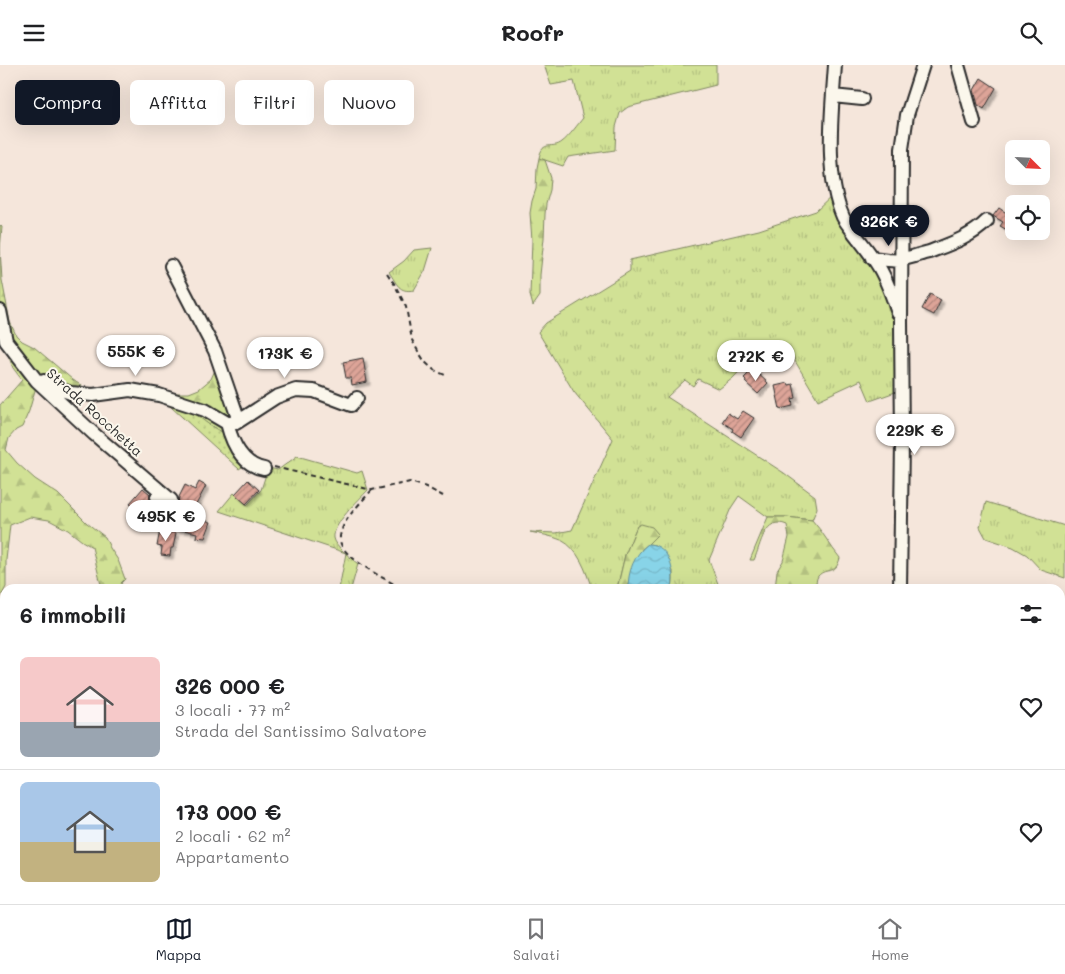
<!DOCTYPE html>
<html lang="it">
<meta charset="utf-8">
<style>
:root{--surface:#fff;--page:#f6f6f6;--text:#202124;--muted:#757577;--line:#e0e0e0;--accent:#111827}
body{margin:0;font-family:Mali,sans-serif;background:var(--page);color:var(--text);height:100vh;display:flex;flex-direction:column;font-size:19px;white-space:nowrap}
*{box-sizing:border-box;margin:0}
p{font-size:16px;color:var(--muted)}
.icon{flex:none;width:28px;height:28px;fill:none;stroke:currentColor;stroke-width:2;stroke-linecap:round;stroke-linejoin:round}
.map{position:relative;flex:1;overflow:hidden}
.details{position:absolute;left:0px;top:519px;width:1065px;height:321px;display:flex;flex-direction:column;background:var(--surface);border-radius:15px 15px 0 0;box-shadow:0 5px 20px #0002}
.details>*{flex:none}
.hud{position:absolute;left:15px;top:15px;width:500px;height:45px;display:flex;gap:10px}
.needle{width:32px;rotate:114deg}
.controls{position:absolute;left:1005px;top:75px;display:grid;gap:10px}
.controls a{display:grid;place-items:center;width:45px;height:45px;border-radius:8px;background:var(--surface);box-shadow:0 5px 20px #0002;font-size:25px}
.price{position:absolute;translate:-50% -42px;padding:0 11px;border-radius:18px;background:#fff;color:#222;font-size:16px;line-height:32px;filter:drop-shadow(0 1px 2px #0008)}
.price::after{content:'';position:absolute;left:50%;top:30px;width:15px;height:11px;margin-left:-8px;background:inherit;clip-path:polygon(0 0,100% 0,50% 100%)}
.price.selected{background:var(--accent);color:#fff}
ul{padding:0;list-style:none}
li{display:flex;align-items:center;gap:15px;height:125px;padding:0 20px}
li+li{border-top:1px solid var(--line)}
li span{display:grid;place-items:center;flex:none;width:140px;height:100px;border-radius:8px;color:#555}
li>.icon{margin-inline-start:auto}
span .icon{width:60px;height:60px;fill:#fffc;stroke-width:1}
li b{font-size:21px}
h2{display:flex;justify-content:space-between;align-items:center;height:60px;padding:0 20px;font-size:21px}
.tag{padding:0 18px;border-radius:8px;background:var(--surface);box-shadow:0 5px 20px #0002;font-size:18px;line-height:45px}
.tag.selected{background:var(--accent);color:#fff}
header{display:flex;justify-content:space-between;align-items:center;height:65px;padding:0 20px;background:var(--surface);font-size:22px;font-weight:800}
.tabs{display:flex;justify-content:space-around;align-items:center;height:70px;border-top:1px solid var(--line);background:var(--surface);font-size:14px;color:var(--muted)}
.tabs a{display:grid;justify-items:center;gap:2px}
.tabs .selected{color:var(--accent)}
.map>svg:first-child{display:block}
.grass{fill:url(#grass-tufts);stroke:#7e8660}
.forest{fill:url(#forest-firs);stroke:#7e8660}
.garden{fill:url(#garden-dots);stroke:#7e8660}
.water{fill:url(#water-waves);stroke:#63909c}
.building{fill:url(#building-hatch);stroke:#2b2b2b;filter:url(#shadow)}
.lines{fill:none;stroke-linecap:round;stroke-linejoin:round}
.minor-casing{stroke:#2b2b2b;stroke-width:16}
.path{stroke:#2b2b2b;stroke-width:2;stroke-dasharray:5 4;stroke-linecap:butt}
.minor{stroke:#fbf7ec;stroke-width:12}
.labels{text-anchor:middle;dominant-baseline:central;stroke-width:4;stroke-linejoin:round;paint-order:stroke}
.street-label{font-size:14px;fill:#2b2b2b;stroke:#fbf7ec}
</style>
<header><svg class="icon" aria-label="menu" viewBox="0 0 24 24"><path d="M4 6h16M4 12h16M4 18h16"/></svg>Roofr<svg class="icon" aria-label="search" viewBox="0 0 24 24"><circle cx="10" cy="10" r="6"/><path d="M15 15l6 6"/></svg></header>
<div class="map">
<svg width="1065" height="839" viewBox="0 0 1065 839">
<defs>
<pattern id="grass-tufts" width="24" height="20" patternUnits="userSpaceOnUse" patternTransform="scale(1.25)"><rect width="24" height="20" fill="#d1e195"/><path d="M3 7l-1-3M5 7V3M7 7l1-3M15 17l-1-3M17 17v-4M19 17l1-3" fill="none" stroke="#b4c181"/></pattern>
<pattern id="forest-firs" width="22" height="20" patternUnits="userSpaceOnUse" patternTransform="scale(1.25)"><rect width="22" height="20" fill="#d1e195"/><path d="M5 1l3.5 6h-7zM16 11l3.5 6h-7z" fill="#b4c181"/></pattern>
<pattern id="garden-dots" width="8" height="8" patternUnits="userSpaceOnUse" patternTransform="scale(1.25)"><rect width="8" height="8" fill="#d1e195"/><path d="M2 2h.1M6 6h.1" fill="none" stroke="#b4c181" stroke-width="1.8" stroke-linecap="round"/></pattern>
<pattern id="water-waves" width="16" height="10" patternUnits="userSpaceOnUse" patternTransform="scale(1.25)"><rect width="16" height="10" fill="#88d4e8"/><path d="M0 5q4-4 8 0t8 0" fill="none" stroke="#76b6c7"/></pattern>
<pattern id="building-hatch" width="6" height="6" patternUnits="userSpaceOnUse" patternTransform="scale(1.25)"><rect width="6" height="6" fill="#dda498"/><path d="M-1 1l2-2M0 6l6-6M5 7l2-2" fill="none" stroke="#b3867c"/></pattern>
<filter id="shadow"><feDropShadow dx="3" dy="3" stdDeviation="1" flood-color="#0004"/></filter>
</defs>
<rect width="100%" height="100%" fill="#f5e6db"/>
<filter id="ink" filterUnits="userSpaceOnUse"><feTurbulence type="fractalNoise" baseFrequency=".02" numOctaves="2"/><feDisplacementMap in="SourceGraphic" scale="10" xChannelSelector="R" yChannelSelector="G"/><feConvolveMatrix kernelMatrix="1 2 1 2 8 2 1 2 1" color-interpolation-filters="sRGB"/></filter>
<g filter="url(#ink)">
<path class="grass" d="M544,0H716V20L628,42L620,48L616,62L615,85L568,92L563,101L539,93C543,74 552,85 562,77C569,72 578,59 583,53L574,16L551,20Z
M833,130L882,216L899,255L901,325L870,336L861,315L818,335L795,296L790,283L778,279L756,289L733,313L719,324L698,314L693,321L685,315L667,332L784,408L815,431L817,443L812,455L786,452H768L739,431L731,443L709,495L720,524H672L673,515V506L655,480L648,479L657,469L637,461L625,490L617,524H592C586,506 579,484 561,475C552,471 540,469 530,467L556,468L572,465L613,374L574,327L538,267L546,258L630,206V195L759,165L816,146Z
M432,183L425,206L414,225C399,228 397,219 389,207L404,196L414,185Z
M297,391L357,408L362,406L368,425C359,435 332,459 334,473C335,481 351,493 358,499L351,524H339L346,488L219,446L234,428L247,440L261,425L268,403L278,405Z
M986,437L1065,461V513L1041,505L1027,490L1013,482L986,473L980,462Z
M346,835H562L567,839H339Z"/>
<path class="forest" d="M539,93L545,95L551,113L550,125L546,139L545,149L544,173L540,210V231L533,241L530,230L532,175L530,148L532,136L536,124L537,103Z
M0,160L2,162L0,184L2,215L10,257L16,270L22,276L34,282L73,315L88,325L131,319L158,323L167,327L176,328H189L199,324L211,314L215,305L235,333L232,361L222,367L206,358L185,341L160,332L36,322L29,346L22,362L16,365L9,373L6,385L17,398L35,414L58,429L87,458L105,472L110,483L118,495L125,514L121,518L124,524H102L92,482L82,476L68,465L49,455L30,452L10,460L6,495V522L0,533V340L22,315L13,303L0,268Z
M768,452H786L812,455C823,467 830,481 840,493C835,512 827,501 818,511C816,514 816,520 815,524H775L777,506L783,496L789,472L787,460C764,450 761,480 754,495H750Z
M641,459L652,462L658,469L648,479L642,484L628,520V524H617L625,490L637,461Z"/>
<path class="garden" d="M160,332C168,335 179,337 186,342C199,351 207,360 222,367L225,365L242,402L239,404Z"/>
<path class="water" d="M648,479C670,480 675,506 672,524H628C628,506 634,490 648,479Z"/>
<path class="building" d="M981,13L996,23L984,44L978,40L974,25Z
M999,143L1014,153V159L1009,166L1000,161L1003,157L993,151Z
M930,229L941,235L934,250L922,244Z
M363,293L367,317L352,320L351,313H346L343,297Z
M751,306L753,308L755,306L768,318L758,329L745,317L746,315L744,313Z
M788,318L789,320L793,319L796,333L792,334L793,341L780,344L775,321Z
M743,346L754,353L741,372L732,366L733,364L722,357L728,348L737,354Z
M248,415L259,425L246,439L235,429Z
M199,417L206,421L190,451L211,457L205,473L196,472L197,468L174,463L175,456L181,454L183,450L182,445L178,439L179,432L185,420L195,425Z
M143,423L150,429V435L156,442L146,452L130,438Z
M160,465L176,468L173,483H171L170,491L161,490L162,482L157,481Z"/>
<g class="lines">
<defs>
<path id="minor" d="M835,0C832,46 824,109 843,152C846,158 851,163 854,168C862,178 870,188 877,199C887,214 892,231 898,248
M958,0L974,57
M833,31L862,34
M872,193L888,195L902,196
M902,194C911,193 920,189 929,187C950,179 971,172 987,156
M171,201L215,286L237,350L236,358
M0,246L6,276L37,316L94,369L171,435
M44,316L50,321L71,328L93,330L130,325L159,330L205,345L227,358
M264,404C242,400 232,378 227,358H236L276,332L296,325L314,326L351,340L357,333
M157,432L175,448
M900,524L902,378L901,257L902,84L907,50L923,0
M824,839L825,835"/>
</defs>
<use href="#minor" class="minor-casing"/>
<path class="path" d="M387,208L395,220L406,242L412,275L418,286L425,297L434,305L445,310
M274,402L372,425L410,417L426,422L443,431
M372,425C363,435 346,452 342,464C340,469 339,475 341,479C347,495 387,515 403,524
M859,835L863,839"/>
<use href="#minor" class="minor"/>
</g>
</g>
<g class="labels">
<g class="street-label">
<text transform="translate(95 347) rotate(42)">Strada Rocchetta</text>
</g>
</g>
</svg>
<div class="controls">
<a><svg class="needle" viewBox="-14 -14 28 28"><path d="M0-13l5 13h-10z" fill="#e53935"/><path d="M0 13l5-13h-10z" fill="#757577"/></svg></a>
<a><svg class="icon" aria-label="locate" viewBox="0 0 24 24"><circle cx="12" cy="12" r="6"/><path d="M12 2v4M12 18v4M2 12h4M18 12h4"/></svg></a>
</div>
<b class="price selected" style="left:889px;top:182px">326K €</b>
<b class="price" style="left:136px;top:312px">555K €</b>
<b class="price" style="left:285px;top:314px">173K €</b>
<b class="price" style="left:756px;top:317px">272K €</b>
<b class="price" style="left:915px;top:391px">229K €</b>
<b class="price" style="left:166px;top:477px">495K €</b>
<div class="hud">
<a class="tag selected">Compra</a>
<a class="tag">Affitta</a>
<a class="tag">Filtri</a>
<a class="tag">Nuovo</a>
</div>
<section class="details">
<h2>6 immobili<svg class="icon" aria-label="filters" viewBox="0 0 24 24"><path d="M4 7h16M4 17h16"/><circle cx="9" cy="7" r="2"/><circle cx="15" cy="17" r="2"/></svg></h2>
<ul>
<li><span style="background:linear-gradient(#f6c9c9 65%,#9aa5b1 0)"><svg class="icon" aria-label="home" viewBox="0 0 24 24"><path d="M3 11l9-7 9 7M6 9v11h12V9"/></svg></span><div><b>326 000 €</b><p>3 locali · 77 m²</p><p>Strada del Santissimo Salvatore</p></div><svg class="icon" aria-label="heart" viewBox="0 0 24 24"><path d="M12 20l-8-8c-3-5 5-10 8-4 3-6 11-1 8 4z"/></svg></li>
<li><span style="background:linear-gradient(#a9c7e8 60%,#c2b280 0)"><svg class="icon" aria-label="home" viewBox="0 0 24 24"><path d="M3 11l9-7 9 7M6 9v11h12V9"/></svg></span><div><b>173 000 €</b><p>2 locali · 62 m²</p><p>Appartamento</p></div><svg class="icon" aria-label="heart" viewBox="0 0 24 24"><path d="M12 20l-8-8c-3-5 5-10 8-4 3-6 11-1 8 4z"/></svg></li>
</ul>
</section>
</div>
<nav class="tabs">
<a class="selected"><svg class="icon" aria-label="map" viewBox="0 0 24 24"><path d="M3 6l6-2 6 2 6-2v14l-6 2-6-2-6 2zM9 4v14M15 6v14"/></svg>Mappa</a>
<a><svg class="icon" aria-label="saved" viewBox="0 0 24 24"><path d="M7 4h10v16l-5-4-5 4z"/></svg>Salvati</a>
<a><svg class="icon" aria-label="home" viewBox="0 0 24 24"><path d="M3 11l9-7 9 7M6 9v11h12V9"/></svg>Home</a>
</nav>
